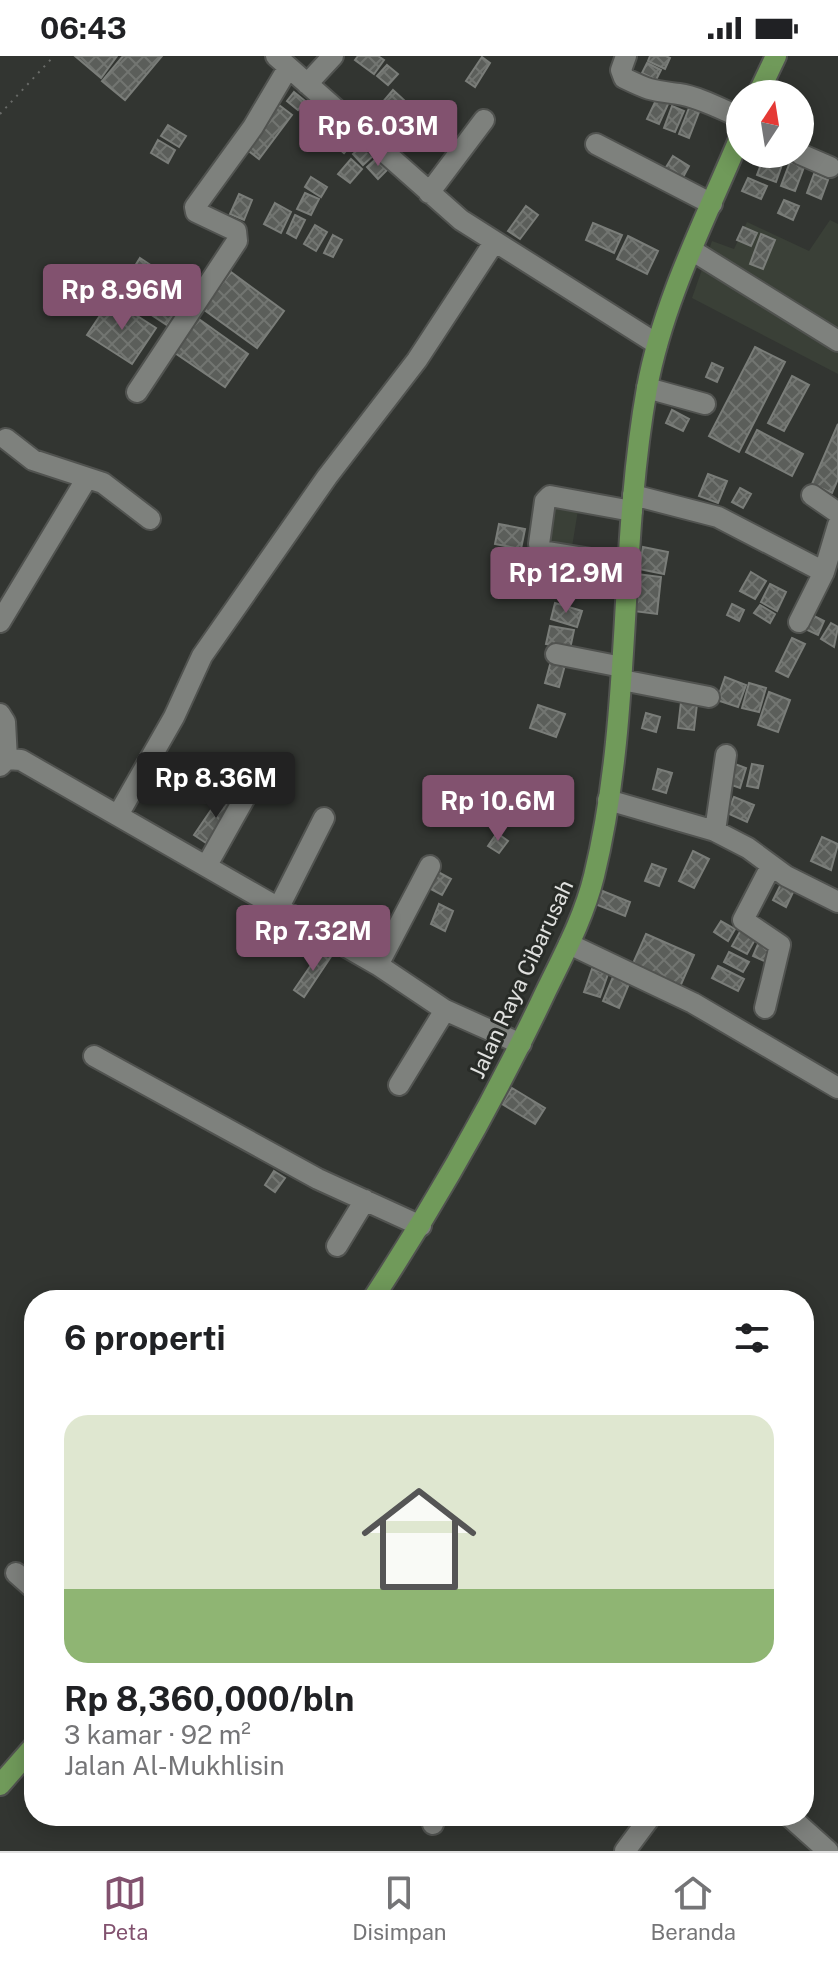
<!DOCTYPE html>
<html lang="id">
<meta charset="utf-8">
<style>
:root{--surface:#fff;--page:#f6f6f6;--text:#202124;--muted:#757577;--line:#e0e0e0;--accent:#82526f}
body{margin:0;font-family:"Public Sans",sans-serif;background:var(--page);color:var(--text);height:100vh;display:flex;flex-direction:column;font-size:30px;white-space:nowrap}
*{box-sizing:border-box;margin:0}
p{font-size:26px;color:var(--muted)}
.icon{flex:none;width:44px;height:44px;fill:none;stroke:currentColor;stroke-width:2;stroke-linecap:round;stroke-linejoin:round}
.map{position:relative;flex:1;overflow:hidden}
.panel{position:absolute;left:24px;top:1234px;width:790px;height:536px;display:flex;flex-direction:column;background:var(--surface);border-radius:32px;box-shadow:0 4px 20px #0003}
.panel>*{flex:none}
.needle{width:52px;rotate:12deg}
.fabs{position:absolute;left:726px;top:24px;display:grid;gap:16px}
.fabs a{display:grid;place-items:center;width:88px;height:88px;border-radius:50%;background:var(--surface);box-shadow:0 4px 20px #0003;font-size:40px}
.price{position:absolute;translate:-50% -68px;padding:0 18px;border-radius:8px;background:var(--accent);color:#fff;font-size:26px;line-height:52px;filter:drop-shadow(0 2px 4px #0008)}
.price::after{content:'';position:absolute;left:50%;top:48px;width:24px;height:18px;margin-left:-12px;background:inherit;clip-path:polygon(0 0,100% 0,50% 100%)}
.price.on{background:#222;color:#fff}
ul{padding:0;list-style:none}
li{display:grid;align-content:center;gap:16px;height:424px;padding:0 40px}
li+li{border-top:2px solid var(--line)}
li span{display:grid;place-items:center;height:248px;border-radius:24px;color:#555}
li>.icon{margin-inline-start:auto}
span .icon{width:144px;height:144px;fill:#fffc;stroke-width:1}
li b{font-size:34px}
h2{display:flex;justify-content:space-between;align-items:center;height:96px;padding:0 40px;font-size:34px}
.status{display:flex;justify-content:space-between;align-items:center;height:56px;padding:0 40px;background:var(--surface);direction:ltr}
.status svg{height:22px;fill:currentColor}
.dock{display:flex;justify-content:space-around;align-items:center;height:112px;border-top:2px solid var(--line);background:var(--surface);font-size:22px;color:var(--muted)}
.dock a{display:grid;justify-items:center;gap:4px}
.dock .on{color:var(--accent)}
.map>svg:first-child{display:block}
.built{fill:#3a4037}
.building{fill:url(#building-cross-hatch);stroke:#7a7d79;stroke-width:2}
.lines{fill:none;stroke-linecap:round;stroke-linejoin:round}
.minor-casing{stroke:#515350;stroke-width:24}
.major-casing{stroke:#515350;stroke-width:24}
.path{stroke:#696b68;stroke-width:2;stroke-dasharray:2 6;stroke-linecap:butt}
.minor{stroke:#7e817d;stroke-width:20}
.major{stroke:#709a5a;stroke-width:20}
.labels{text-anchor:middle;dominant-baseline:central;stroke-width:6;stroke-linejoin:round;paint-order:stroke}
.street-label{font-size:22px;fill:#e0e1df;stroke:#282b27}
</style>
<div class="status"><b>06:43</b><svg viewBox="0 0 49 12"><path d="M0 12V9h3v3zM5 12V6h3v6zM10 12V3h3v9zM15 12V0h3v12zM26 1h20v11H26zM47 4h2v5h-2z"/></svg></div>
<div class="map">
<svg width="838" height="1795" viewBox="0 0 838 1795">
<defs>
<pattern id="building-cross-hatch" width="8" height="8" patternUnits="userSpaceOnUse" patternTransform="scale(2)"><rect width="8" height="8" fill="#5b5e5a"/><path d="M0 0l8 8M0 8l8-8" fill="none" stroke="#727571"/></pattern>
</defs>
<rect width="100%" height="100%" fill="#323531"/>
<path class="built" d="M830,164L838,168V318L692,242L712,185L734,193L747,166L809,195Z
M557,438L580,442L572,491L549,487Z"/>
<path class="building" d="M75,0H117L101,22Z
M123,0H162L125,44L102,25Z
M358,0H378L384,4L374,18L355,4Z
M650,0H666L670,2L665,13L648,5Z
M482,1L490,7L475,31L466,25Z
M647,7L661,14L656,24L642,17Z
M387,9L398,18L388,29L377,20Z
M393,34L404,44L383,70L371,60Z
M294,36L305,45L298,54L287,45Z
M658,40L669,46L659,68L647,63Z
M279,49L292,59L259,103L246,93Z
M672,50L684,55L675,76L664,72Z
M689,52L699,56L689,82L679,78Z
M326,57L341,69L330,84L314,71Z
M168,69L186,80L179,91L161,80Z
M340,75L354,86L344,97L331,86Z
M158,84L175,94L168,107L151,97Z
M364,88L374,99L363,109L353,98Z
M765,98L784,103L776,126L757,119Z
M673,100L689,110L682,123L665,113Z
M377,102L388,113L378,123L367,111Z
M351,103L362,113L350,127L338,118Z
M790,106L804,111L795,135L781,130Z
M814,118L828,124L821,143L807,137Z
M311,121L327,131L321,141L305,131Z
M748,122L767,130L761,143L742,135Z
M305,137L319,143L311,159L297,153Z
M239,138L252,144L244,164L230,158Z
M784,144L799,150L793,164L778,157Z
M275,147L291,156L281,177L264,168Z
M526,150L538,159L520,183L508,175Z
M295,159L305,164L296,182L287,177Z
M593,167L622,179L614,197L586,184Z
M315,169L327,176L316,195L304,188Z
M743,171L757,177L751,190L737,184Z
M761,178L775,184L763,213L750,208Z
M333,179L342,184L333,201L324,197Z
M628,180L658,195L647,218L617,203Z
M140,202L190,235L167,269L118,237Z
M231,216L284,255L257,292L203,253Z
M111,243L156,272L132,308L87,279Z
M196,261L248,298L225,331L172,295Z
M755,291L785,306L739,396L709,380Z
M712,307L723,312L717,326L706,321Z
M792,320L809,329L784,375L768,367Z
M672,354L689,363L683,375L666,367Z
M838,368V423L832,437L812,428Z
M757,374L803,398L792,420L746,396Z
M708,418L727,425L718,447L699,440Z
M740,432L751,438L743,452L732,446Z
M499,468L525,473L521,493L495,488Z
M643,491L668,496L664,518L639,513Z
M751,516L766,525L755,543L740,535Z
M637,518L661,521L657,558L633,555Z
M770,528L786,536L777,555L761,546Z
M555,547L582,555L577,571L551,563Z
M732,548L744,554L739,565L727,559Z
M760,549L775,558L770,567L754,557Z
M808,557L824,565L818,579L801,571Z
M831,567L838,571L834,591L821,583Z
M550,570L574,574L570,593L546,588Z
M792,582L805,588L788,621L776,615Z
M551,605L565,609L559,631L545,627Z
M725,621L746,629L738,651L717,644Z
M749,627L766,632L759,656L742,652Z
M769,636L790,644L778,676L758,669Z
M681,646L697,648L694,674L678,672Z
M538,649L565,658L556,681L530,672Z
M646,657L660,661L656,676L642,672Z
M732,707L746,712L740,732L726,727Z
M752,708L763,710L758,732L747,730Z
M658,713L672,717L666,737L653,733Z
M222,738L237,749L209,789L194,779Z
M734,741L754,749L747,766L727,757Z
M497,777L508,785L499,797L488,790Z
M822,781L838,788L831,814L811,805Z
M693,795L709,803L694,832L679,825Z
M652,808L666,813L659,830L645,825Z
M438,816L451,823L442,839L429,832Z
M782,826L795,832L786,851L773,844Z
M600,834L630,846L625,860L595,848Z
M439,848L453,855L445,875L431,868Z
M721,865L735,873L728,885L714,876Z
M742,872L757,880L747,898L732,890Z
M646,878L694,899L679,933L631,912Z
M761,881L777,889L769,907L753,900Z
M322,893L332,899L304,941L294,934Z
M729,896L749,906L743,916L724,906Z
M718,910L744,923L738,935L712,922Z
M592,913L608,918L600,941L584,936Z
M615,916L631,923L619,952L603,945Z
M512,1032L545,1052L535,1068L502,1048Z
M274,1115L285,1122L275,1136L265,1129Z"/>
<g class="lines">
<defs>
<path id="minor" d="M276,0L461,164L657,288
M626,0L621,14L624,22C651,35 650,34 679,38C699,41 721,53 740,61
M307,28L333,0
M596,88L712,148
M800,98L830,111
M429,137L484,64
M693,195L838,285
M647,332L705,348
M137,336L237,185L236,175L196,156L195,151L253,71L288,12
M6,383L33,404L103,427L150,463
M633,439L718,461L824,516L799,566
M812,439L838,457
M628,509L542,495L539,488L545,445L550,440L632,455
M824,516L838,469
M0,566L87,422
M556,598L622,611
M622,624L709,641
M0,658L5,666L7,703
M0,710L7,703L21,704L378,909L445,954L521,988
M608,744L715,775L748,792L786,820L838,846
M118,759L174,661L202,600L327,421L417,304L493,188
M715,775L726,699
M207,809L252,729
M279,851L324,762
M569,888L693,947L838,1032
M378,909L430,810
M765,952L780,889L743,864L771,810
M94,1000L318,1123L421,1170
M399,1029L445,954
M337,1190L365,1144
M16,1517L34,1533
M789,1760L828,1795
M433,1768L435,1760
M625,1795L651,1760"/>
<path id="major" d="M758,38L776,0
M372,1244C437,1145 495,1043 546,935C564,898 584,861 594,820C633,660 618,494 647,332C663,245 706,162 740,81
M0,1729L34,1690"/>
</defs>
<use href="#minor" class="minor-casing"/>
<use href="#major" class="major-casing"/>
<path class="path" d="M0,58L54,0"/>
<use href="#minor" class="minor"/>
<use href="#major" class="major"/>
</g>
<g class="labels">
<g class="street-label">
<text transform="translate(521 923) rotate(-65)">Jalan Raya Cibarusah</text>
</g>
</g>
</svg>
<div class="fabs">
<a><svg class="needle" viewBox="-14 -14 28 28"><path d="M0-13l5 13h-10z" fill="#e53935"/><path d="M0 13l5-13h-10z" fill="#757577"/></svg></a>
</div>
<b class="price" style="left:378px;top:112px">Rp 6.03M</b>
<b class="price" style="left:122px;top:276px">Rp 8.96M</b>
<b class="price" style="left:566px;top:559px">Rp 12.9M</b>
<b class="price on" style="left:216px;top:764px">Rp 8.36M</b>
<b class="price" style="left:498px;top:787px">Rp 10.6M</b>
<b class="price" style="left:313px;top:917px">Rp 7.32M</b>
<section class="panel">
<h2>6 properti<svg class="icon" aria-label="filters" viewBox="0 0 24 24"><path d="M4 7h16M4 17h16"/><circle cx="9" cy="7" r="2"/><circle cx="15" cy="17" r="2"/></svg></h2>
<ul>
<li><span style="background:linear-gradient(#dfe7d0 70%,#8fb573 0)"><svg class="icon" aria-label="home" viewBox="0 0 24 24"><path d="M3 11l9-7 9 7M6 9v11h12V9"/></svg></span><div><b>Rp 8,360,000/bln</b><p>3 kamar · 92 m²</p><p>Jalan Al-Mukhlisin</p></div></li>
</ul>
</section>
</div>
<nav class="dock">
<a class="on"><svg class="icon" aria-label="map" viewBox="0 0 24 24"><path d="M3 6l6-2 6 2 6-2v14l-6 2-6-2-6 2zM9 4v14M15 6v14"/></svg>Peta</a>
<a><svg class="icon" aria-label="saved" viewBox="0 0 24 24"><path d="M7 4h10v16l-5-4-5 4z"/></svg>Disimpan</a>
<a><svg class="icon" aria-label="home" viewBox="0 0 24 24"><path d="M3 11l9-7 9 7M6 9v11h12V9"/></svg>Beranda</a>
</nav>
